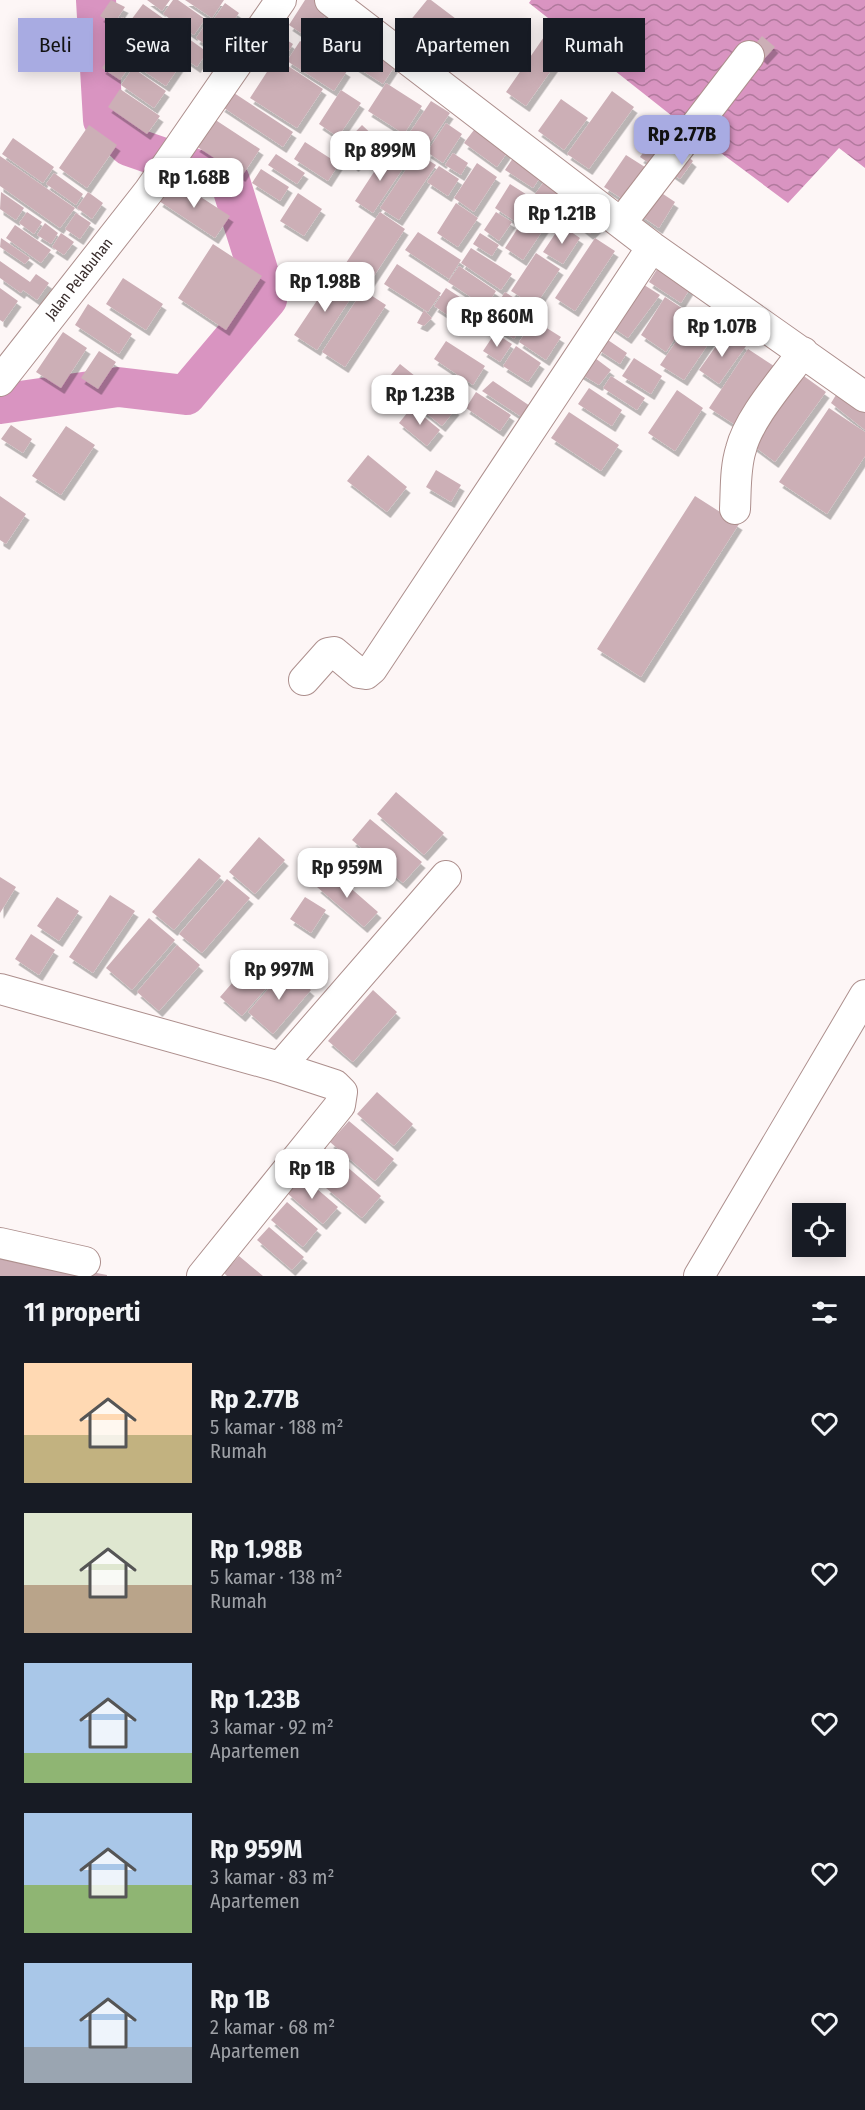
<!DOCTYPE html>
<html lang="id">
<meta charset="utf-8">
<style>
:root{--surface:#171b24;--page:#20242c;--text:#f1f3f6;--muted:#9ea1a6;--accent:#a8abe2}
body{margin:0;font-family:"Fira Sans Condensed",sans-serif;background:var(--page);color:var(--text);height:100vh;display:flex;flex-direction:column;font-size:22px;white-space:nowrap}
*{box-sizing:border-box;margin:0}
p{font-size:20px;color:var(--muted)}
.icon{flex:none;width:33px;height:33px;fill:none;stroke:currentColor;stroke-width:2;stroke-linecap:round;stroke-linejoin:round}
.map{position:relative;height:1276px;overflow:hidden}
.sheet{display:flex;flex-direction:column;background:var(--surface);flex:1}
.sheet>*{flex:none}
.hud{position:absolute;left:18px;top:18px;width:830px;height:54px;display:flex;gap:12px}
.tools{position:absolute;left:792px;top:1203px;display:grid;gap:12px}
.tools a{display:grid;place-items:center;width:54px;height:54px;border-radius:0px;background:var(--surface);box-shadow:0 3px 15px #0003;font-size:30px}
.price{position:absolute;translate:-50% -51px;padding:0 14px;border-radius:12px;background:#fff;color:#222;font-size:20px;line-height:39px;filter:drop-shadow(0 2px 3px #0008)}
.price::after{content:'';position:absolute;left:50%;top:36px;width:18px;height:14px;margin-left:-9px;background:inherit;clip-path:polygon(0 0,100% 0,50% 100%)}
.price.active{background:var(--accent);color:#111}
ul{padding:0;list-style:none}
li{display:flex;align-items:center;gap:18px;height:150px;padding:0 24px}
li span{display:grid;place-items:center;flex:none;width:168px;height:120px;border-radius:0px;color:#555}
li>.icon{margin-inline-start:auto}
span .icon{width:72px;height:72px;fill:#fffc;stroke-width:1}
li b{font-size:26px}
h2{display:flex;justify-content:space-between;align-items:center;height:72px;padding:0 24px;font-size:26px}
.tag{padding:0 21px;border-radius:0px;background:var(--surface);box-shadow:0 3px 15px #0003;font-size:21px;line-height:54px}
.tag.active{background:var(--accent);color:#111}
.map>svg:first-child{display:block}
.water{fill:url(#water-waves)}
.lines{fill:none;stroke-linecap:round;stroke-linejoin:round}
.river{stroke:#d994c1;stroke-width:40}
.building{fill:#ccafb6;filter:url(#shadow)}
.minor-casing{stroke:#ad8f8d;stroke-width:32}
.minor{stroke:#fff;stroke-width:30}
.labels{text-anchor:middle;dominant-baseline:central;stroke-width:5;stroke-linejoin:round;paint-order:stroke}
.street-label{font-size:15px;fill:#362a29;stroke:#fff}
</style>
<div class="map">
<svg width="865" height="1276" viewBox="0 0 865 1276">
<defs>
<pattern id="water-waves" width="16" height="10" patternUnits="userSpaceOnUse" patternTransform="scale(1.5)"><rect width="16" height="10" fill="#d994c1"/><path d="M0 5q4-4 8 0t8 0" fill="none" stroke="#b1799d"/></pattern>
<filter id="shadow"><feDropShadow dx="3.5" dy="6" stdDeviation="0" flood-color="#0004"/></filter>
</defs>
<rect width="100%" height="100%" fill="#fdf6f6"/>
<path class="water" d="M531,0H865V168L839,148L788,203L686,127L529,3Z"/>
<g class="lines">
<path class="river" d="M0,404L118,387L186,395L267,299L230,181L129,146L103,120L96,0"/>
</g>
<path class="building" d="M111,0L125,7L113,25L100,16Z
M147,0H170L162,11Z
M173,0H178L205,19L194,35L163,14Z
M185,0H224L212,18Z
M305,0H316L330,9L310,39L289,25Z
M427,0H431L472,31L454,56L409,22Z
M225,3L239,13L227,30L213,20Z
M143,4L184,33L173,49L131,20Z
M334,14L363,33L346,60L317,41Z
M122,17L139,29L123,52L106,40Z
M207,22L224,34L213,50L196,38Z
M268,28L293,44L286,56L260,40Z
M142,33L183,61L166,86L124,58Z
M546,34L567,48L526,106L506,92Z
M185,36L207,52L197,67L174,51Z
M762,36L775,47L764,59L752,48Z
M300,41L347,71L334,91L287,61Z
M367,42L398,61L383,84L352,64Z
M113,52L131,64L120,80L102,68Z
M276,58L323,89L297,128L250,98Z
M133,68L166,91L154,108L121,85Z
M386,83L422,106L404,134L368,111Z
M120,89L160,116L147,134L108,107Z
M341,90L361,103L338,137L319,124Z
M231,91L293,132L283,147L221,106Z
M612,91L634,107L589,169L567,154Z
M561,99L588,118L564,150L538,131Z
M431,101L450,113L423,153L404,141Z
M214,119L260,149L242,176L196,146Z
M446,123L462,134L443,163L427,152Z
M89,125L117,145L87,188L59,168Z
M362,125L379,141L355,166L338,150Z
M477,126L509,150L497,167L464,143Z
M13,138L54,167L43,183L2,154Z
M651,141L667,152L656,168L640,157Z
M305,142L339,164L328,181L294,159Z
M387,152L406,164L373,213L355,201Z
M417,153L436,165L399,220L380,208Z
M453,153L468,163L461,175L445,165Z
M684,153L693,161L680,179L670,172Z
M276,154L305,173L297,184L268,165Z
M515,155L543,173L533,188L505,170Z
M626,155L648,169L627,202L604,187Z
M0,156L75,208L60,228L0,186Z
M477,163L497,177L474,212L454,198Z
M439,166L459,179L448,196L427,182Z
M261,169L289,187L280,201L252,183Z
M54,173L83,194L76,205L46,184Z
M173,179L230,216L215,238L159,201Z
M543,183L569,201L562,212L535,194Z
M510,184L532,198L516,222L495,208Z
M651,186L675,202L659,228L634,211Z
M1,192L24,208L16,220L0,209Z
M88,192L103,203L92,219L77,208Z
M298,193L322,209L304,236L280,221Z
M581,202L605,220L590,234L570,218Z
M456,203L478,218L458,247L437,233Z
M532,206L551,218L523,260L505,248Z
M27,212L42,222L34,234L19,223Z
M380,212L405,229L368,285L342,269Z
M496,212L512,222L499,241L484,230Z
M76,213L91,223L80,239L65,229Z
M45,223L58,233L51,244L37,235Z
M15,225L51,250L41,263L6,238Z
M561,225L580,238L563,264L543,252Z
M418,232L461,260L449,279L405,250Z
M61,233L74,242L64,255L52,247Z
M480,233L499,245L492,256L473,244Z
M1,238L30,258L25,264L0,247Z
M595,238L615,251L575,311L555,298Z
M213,244L262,276L226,330L178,298Z
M471,248L512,274L501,290L461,263Z
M536,253L560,269L535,306L511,291Z
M0,261L30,282L36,274L49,283L37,300L23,290L21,293L0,278Z
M397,264L441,293L428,312L384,284Z
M459,266L496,291L486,307L448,282Z
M659,266L691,287L681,303L649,282Z
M334,275L356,290L317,350L294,335Z
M123,278L163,304L146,330L106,304Z
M641,283L660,295L628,338L609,325Z
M0,288L18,301L3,322L0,320Z
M446,288L478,309L466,327L434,306Z
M363,290L386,305L345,367L322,352Z
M505,292L534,311L527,322L498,303Z
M665,297L691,314L666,352L641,335Z
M88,304L132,334L119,354L75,325Z
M424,310L432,318L424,326L417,323Z
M506,314L523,325L514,339L497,328Z
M692,318L715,334L684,380L660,365Z
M534,320L561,337L546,360L519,342Z
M63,332L87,348L61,388L36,372Z
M726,332L746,346L719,384L699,370Z
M495,333L512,344L500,362L483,351Z
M605,338L627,353L620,364L597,349Z
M446,341L485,366L473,385L434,359Z
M516,346L541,363L528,382L503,366Z
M748,349L777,368L737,426L709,408Z
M99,351L116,362L98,389L81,378Z
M591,355L611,370L599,385L579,373Z
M634,358L662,376L651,394L622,376Z
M400,364L456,409L442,426L386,381Z
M801,374L826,392L775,462L751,444Z
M611,376L645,398L637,410L603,388Z
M493,381L533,408L523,418L482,391Z
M841,387L865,405V430L831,403Z
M589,388L622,410L612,426L578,404Z
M677,390L703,408L675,451L648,433Z
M476,392L511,415L500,431L466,408Z
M412,407L440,430L427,446L399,423Z
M829,408L865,432V456L827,514L779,482Z
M569,412L619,445L601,471L551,438Z
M11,425L32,439L23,453L1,439Z
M66,426L95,445L61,495L32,476Z
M368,455L407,487L387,512L347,481Z
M436,470L461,485L451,502L426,487Z
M0,496L26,514L6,544L0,540Z
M695,496L739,524L641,677L597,649Z
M396,792L444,833L424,855L377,814Z
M370,819L422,862L403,883L352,840Z
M259,837L285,860L255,894L229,872Z
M199,858L221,876L174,930L152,912Z
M331,871L378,912L364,927L317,887Z
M0,877L16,887L0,913Z
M227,879L250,898L202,953L179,934Z
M110,895L135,911L93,973L69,957Z
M57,897L79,911L59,941L37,926Z
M305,897L326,910L311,933L290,919Z
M149,918L175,940L132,990L106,968Z
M31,934L55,950L39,975L15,959Z
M177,945L200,965L159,1011L137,992Z
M259,952L281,971L242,1016L220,997Z
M286,969L311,990L273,1034L248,1012Z
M373,990L397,1012L353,1062L328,1041Z
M377,1092L413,1124L394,1146L357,1114Z
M349,1121L394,1159L375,1181L330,1142Z
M323,1146L337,1159L317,1179L303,1167Z
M345,1165L381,1196L362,1218L326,1188Z
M302,1176L338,1207L323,1224L287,1193Z
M287,1202L318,1229L303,1247L271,1220Z
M269,1227L304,1257L292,1270L257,1240Z
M0,1254L107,1275V1276H0Z
M239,1256L263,1276H227L224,1273Z"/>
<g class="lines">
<defs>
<path id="minor" d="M330,0L652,247L865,397
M621,223L749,56
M0,381L149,191L281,0
M735,509C736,489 735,468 741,449C749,417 784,379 803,352
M304,680L328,653L334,652L359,673L366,674L372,669L652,247
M0,989L280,1067L335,1085L342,1092L340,1105L202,1276
M280,1067L446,876
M0,1243L85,1262
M699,1276L865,995"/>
</defs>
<use href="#minor" class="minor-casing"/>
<use href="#minor" class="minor"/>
</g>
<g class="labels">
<g class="street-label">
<text transform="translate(79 279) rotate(-52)">Jalan Pelabuhan</text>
</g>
</g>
</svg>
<div class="tools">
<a><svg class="icon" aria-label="locate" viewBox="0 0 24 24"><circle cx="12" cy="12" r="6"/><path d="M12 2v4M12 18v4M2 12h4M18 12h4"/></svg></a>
</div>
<b class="price active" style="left:682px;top:166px">Rp 2.77B</b>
<b class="price" style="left:380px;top:182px">Rp 899M</b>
<b class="price" style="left:194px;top:209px">Rp 1.68B</b>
<b class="price" style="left:562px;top:245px">Rp 1.21B</b>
<b class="price" style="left:325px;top:313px">Rp 1.98B</b>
<b class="price" style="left:497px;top:348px">Rp 860M</b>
<b class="price" style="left:722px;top:358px">Rp 1.07B</b>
<b class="price" style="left:420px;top:426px">Rp 1.23B</b>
<b class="price" style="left:347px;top:899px">Rp 959M</b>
<b class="price" style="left:279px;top:1001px">Rp 997M</b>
<b class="price" style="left:312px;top:1200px">Rp 1B</b>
<div class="hud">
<a class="tag active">Beli</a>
<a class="tag">Sewa</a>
<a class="tag">Filter</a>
<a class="tag">Baru</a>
<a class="tag">Apartemen</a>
<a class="tag">Rumah</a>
</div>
</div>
<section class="sheet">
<h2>11 properti<svg class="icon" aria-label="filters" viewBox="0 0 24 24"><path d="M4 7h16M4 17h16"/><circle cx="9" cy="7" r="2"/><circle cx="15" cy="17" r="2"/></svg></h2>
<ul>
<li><span style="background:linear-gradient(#ffd9b3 60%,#c2b280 0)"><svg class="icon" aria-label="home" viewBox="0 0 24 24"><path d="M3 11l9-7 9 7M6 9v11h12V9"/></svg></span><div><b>Rp 2.77B</b><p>5 kamar · 188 m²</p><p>Rumah</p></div><svg class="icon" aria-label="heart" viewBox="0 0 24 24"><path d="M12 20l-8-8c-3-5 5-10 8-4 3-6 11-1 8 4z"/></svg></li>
<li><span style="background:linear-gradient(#dfe7d0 60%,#b9a48a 0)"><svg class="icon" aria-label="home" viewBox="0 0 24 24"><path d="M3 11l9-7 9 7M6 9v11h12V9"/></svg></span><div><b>Rp 1.98B</b><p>5 kamar · 138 m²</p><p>Rumah</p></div><svg class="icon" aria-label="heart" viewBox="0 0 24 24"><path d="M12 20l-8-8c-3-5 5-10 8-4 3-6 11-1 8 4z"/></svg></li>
<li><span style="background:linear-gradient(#a9c7e8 75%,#8fb573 0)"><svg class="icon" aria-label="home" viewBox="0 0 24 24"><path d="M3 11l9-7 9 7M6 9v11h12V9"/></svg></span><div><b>Rp 1.23B</b><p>3 kamar · 92 m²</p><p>Apartemen</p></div><svg class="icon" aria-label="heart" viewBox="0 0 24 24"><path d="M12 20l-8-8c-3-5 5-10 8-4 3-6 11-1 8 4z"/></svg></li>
<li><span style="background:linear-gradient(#a9c7e8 60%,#8fb573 0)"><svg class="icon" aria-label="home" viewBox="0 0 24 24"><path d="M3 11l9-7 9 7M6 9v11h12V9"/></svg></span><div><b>Rp 959M</b><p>3 kamar · 83 m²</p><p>Apartemen</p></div><svg class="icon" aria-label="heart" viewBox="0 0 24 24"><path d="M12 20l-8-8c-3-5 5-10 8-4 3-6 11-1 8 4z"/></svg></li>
<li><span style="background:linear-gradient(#a9c7e8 70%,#9aa5b1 0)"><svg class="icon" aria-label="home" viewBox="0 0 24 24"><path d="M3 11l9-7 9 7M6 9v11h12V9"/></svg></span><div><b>Rp 1B</b><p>2 kamar · 68 m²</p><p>Apartemen</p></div><svg class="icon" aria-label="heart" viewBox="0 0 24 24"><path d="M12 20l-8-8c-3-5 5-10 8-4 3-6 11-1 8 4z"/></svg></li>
</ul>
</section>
